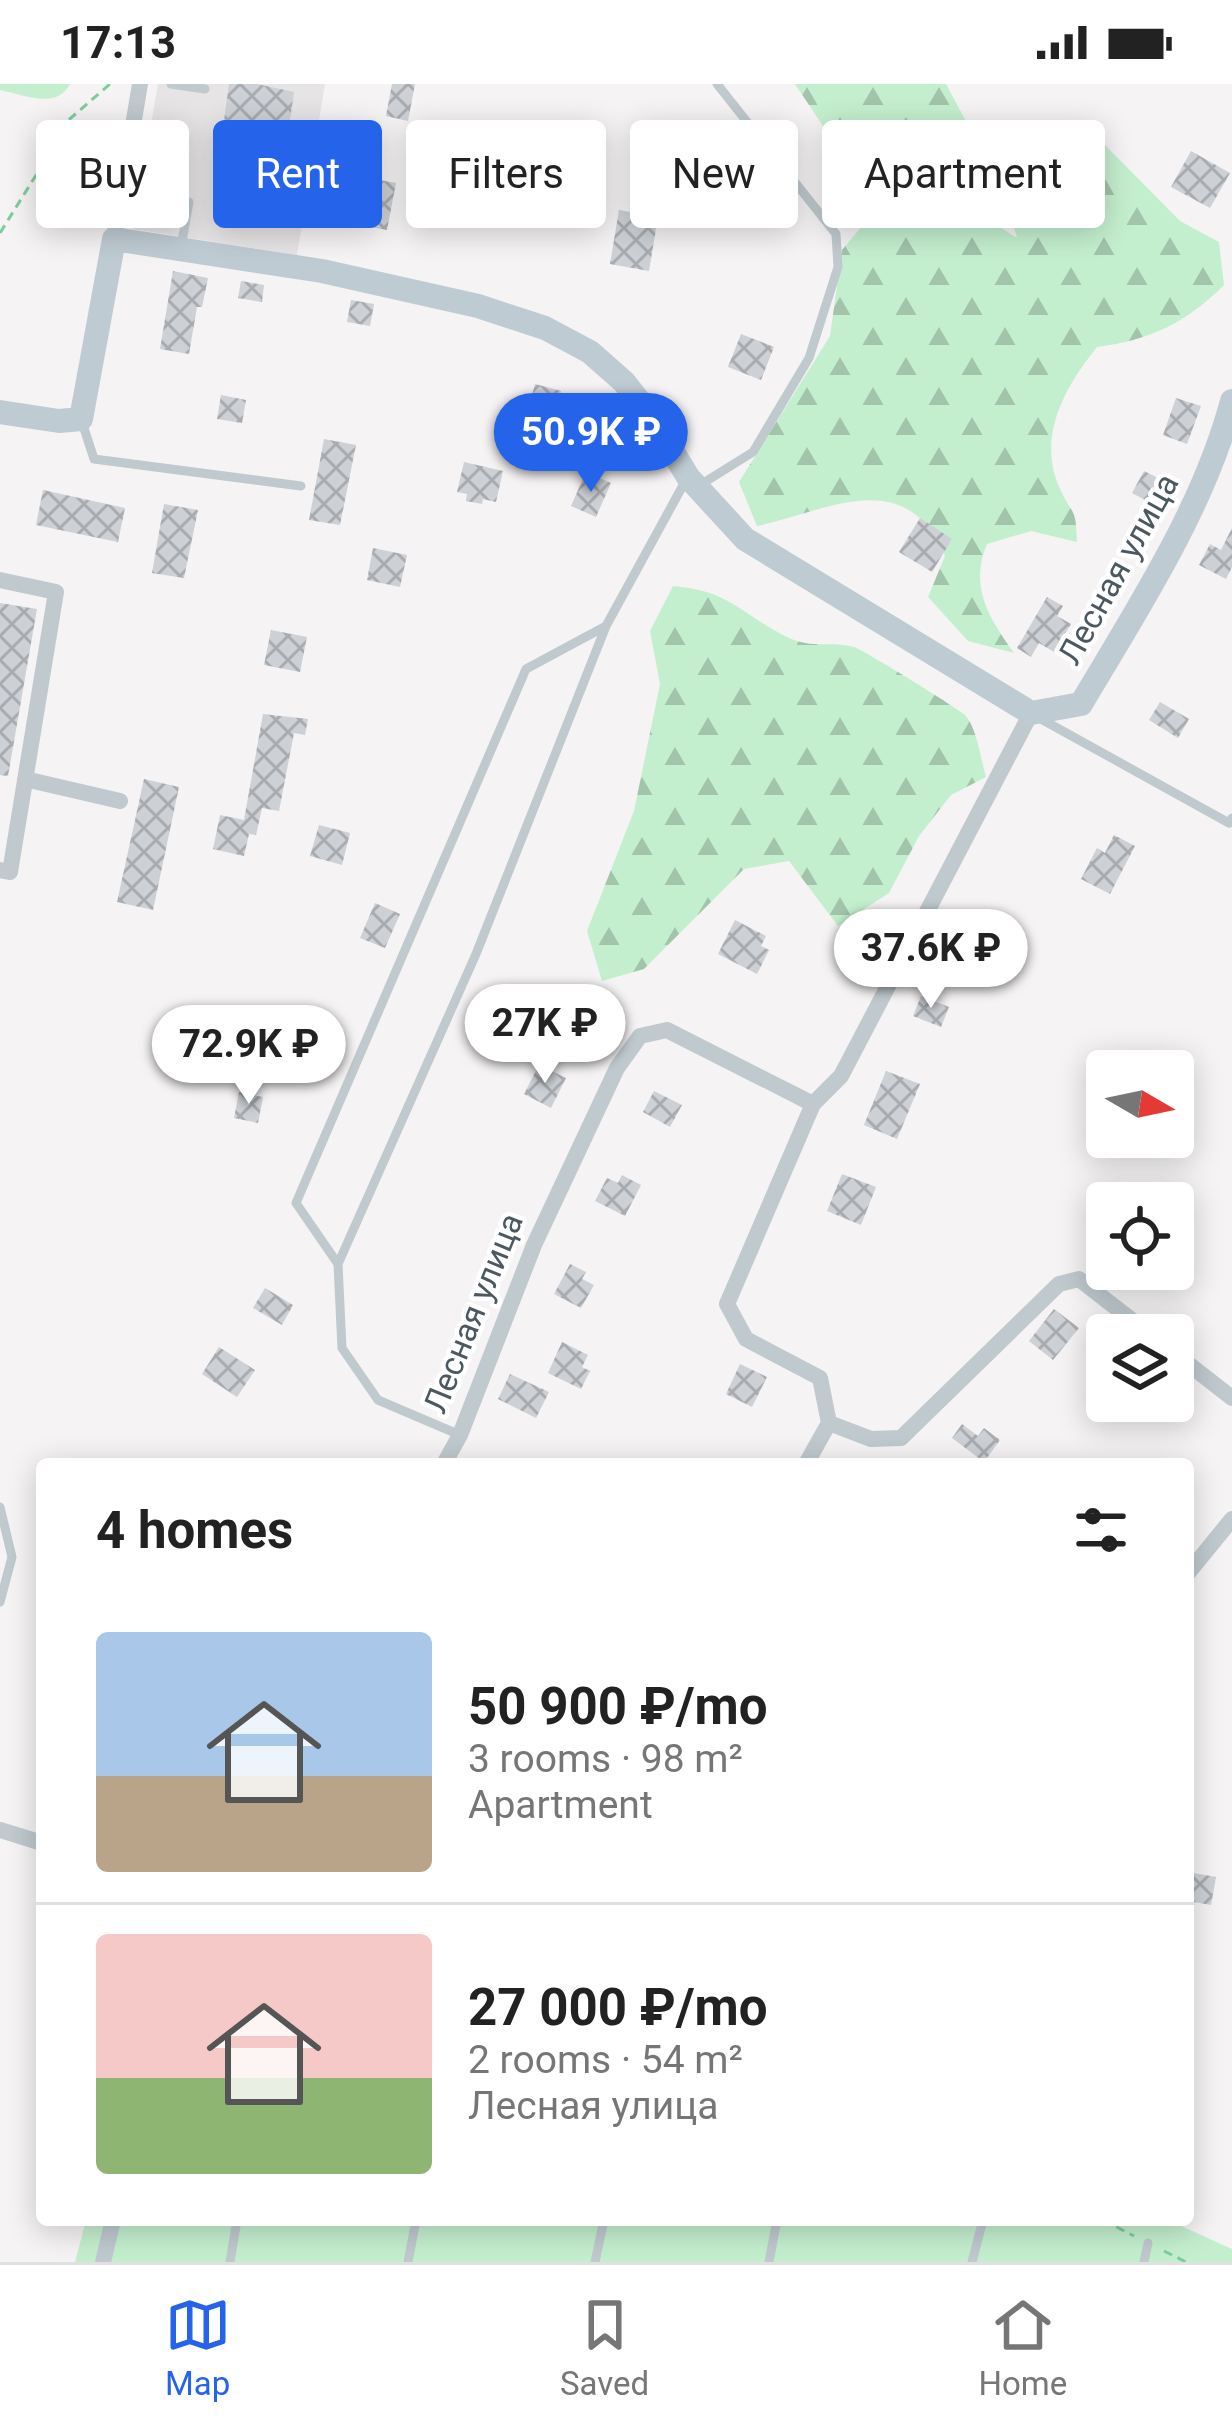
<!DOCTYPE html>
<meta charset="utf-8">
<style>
:root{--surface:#fff;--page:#f2f2f2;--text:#222;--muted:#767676;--line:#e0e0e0;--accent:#2563eb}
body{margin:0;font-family:Roboto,sans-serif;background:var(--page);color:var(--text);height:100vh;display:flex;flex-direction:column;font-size:45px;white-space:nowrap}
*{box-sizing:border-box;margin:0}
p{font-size:39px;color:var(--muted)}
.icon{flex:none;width:66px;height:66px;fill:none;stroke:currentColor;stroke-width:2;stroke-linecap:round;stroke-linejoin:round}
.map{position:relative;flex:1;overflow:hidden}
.drawer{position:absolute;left:36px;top:1374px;width:1158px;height:768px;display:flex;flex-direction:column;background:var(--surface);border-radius:12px;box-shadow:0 6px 30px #0003}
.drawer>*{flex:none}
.hud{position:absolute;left:36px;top:36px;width:1161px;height:108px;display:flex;gap:24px}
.needle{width:78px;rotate:99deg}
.fabs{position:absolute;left:1086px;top:966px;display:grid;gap:24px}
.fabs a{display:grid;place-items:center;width:108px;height:108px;border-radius:12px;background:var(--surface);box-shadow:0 6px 30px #0003;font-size:60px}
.price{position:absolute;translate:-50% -102px;padding:0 27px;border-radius:42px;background:#fff;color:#222;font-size:39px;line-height:78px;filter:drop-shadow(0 3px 6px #0008)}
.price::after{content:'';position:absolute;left:50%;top:72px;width:36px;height:27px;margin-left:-18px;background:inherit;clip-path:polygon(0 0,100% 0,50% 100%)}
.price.selected{background:var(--accent);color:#fff}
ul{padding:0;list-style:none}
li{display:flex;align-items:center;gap:36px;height:300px;padding:0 60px}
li+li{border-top:3px solid var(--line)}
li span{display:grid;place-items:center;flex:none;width:336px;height:240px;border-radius:12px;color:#555}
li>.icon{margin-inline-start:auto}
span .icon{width:144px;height:144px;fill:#fffc;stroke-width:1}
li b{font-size:51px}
h2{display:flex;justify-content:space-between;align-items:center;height:144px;padding:0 60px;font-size:51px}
.tag{padding:0 42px;border-radius:12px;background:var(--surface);box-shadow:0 6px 30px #0003;font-size:42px;line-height:108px}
.tag.selected{background:var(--accent);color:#fff}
.status{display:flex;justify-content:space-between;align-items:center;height:84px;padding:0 60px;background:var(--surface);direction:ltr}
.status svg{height:33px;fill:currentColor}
.dock{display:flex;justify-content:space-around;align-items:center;height:168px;border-top:3px solid var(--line);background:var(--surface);font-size:33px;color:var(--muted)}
.dock a{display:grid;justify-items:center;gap:6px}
.dock .selected{color:var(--accent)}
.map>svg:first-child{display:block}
.education{fill:#e6e4e5}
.forest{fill:url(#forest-firs)}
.green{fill:#c4efcf}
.building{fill:url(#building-cross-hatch)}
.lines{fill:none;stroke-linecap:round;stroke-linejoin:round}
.path{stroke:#7ccd9b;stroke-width:3;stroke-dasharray:9 6;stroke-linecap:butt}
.lane{stroke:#bfc9ce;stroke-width:9}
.street{stroke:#bfc9ce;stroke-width:16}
.secondary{stroke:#bfcbd3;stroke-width:24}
.labels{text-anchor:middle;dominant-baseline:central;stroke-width:9;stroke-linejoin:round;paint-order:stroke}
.street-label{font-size:33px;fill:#4b5860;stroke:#fff}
</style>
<div class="status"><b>17:13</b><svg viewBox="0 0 49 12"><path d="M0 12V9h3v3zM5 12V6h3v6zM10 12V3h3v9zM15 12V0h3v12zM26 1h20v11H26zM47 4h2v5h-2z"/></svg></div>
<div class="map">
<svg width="1232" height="2178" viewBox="0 0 1232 2178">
<defs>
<pattern id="forest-firs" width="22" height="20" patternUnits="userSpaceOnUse" patternTransform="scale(3)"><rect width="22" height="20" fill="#c4efcf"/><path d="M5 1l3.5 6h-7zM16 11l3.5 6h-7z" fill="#a1c4ab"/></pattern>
<pattern id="building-cross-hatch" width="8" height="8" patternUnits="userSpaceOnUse" patternTransform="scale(3)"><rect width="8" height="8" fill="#cdd0d5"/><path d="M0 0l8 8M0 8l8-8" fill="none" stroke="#a8acb0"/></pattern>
</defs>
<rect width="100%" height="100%" fill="#f5f3f3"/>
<path class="education" d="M158,0H325L297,171L133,145Z"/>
<path class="forest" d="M795,0H946L969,43L939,94L879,111L845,75Z
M1102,58L1180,137L1219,158L1224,201C1186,239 1150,256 1097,263C1065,303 1036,353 1060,405C1073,433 1076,422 1077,458L1031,447L987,460C969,503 989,534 1014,569L968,557L928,513L945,472C905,379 828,427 757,442L739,398L830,252L842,166L867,136L907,132L939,120L972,125L1017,154L1003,105C1029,55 1050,59 1102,58Z
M673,502C728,507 737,526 781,550C811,567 828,556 854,563C862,565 959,625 965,631C977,644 981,676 986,693L951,711L919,752L889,809L838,842L789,777L744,785L644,885L602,897L587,847L634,727L660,600L650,547Z"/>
<path class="green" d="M0,0H70C56,26 25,11 0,6Z
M86,2136H1168L1232,2165V2178H75Z"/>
<path class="building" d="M229,0H257L294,8L278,121L214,109Z
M392,0H415L408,37L386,32Z
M1191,67L1230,89L1210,124L1171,103Z
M374,95L396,99L387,146L365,142Z
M156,115L179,119L176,140L152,135Z
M619,126L658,133L649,187L610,180Z
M173,187L208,194L202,223H197L189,270L160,265Z
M241,197L264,201L262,218L238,214Z
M351,216L374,220L370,242L347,238Z
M741,250L774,263L761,296L728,283Z
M535,300L561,307L552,344L525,337Z
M221,311L246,316L242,339L217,335Z
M1176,314L1201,322L1187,360L1163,351Z
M324,355L356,361L340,441L309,436Z
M464,378L503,387L496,418L483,415L482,420L466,417L467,410L457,408Z
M1144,387L1172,401L1160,424L1132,409Z
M586,388L611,399L596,433L571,422Z
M43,406L125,424L118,458L36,441Z
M164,420L198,426L184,494L152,489Z
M920,434L952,455L932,488L899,468Z
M1232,444V483L1226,495L1199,481L1210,460L1221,466Z
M373,464L407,471L400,503L367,496Z
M1047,513L1063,522L1057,532L1071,540L1054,568L1039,559L1031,573L1017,564Z
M0,519L37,525L8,692L0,691Z
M271,546L307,553L300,588L264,581Z
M1160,618L1189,635L1178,654L1149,636Z
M263,630L308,635L305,651L294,649L279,727L262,724L256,751L249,750L244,772L213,765L220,731L244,736Z
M144,695L179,703L153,826L117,818Z
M319,741L350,749L342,781L310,772Z
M1114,751L1135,762L1110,810L1081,795L1097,764L1105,769Z
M375,819L400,830L385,864L360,854Z
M960,831L978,837L968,867L938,857L945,836L957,840Z
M735,836L766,852L761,862L769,866L757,890L718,870Z
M921,912L949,923L941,943L913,932Z
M539,981L566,994L551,1024L524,1010Z
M886,987L920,1000L897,1055L864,1041Z
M654,1007L682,1021L670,1043L643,1028Z
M239,1008L263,1013L258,1039L234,1034Z
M842,1090L876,1103L861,1141L827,1127Z
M622,1091L641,1101L625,1132L595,1117L607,1094L618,1099Z
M570,1180L586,1188L582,1195L594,1201L581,1224L554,1210Z
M265,1204L293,1221L282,1241L253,1224Z
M1054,1225L1079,1244L1053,1276L1029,1257Z
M562,1258L588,1271L582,1283L590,1287L581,1305L548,1289Z
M219,1263L255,1286L237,1313L202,1290Z
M740,1280L767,1293L752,1323L726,1310Z
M510,1290L549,1308L536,1334L498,1315Z
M962,1340L978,1352L984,1344L1000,1356L984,1378L952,1354Z
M1188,1788L1216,1793L1211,1821L1188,1817Z"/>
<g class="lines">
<path class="path" d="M0,149L38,88L49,53L110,0
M1103,2136L1134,2152
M1164,2167L1186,2178"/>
<path class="lane" d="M171,0L205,5
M181,163L189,118
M81,335L94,375L301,402
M700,401L753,368L809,274L838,183L836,150L717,0
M1041,635L1229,739L1232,734
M338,1180L476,870L606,542
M460,1351L378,1316L342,1264L338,1180L296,1119L526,585L606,542L687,394
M0,1423L12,1473L0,1518
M230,2178L237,2136
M408,2178L416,2136
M595,2178L604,2136
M769,2178L777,2136
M972,2178L983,2136
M1144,2178L1148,2159"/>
<path class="street" d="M114,155L140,0
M0,496L56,508L10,788L0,786
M25,695L120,717
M1173,1268L1232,1314
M829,1339L871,1355L901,1354L1059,1200L1079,1195L1151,1251
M444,1380L460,1351L534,1161L617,984L640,952L667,946L813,1020L841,992L1031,629
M806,1380L829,1339L820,1294L746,1255L727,1220L813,1020
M1188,1489L1232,1435
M0,1746L42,1759
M103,2178L113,2136"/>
<path class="secondary" d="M0,328L59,337L81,335L114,155L322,187L478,222L545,244L590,268L624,298L653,335L688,393L745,455L1031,629L1081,620C1138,524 1203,425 1232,317"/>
</g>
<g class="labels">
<g class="street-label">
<text transform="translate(1118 485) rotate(-61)">Лесная улица</text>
<text transform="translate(473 1229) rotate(-68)">Лесная улица</text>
</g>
</g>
</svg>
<div class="fabs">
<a><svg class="needle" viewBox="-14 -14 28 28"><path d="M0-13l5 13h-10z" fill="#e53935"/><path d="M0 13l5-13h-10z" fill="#767676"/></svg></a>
<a><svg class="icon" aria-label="locate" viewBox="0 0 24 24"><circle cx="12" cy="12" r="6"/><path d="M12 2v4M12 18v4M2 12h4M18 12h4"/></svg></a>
<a><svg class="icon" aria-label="layers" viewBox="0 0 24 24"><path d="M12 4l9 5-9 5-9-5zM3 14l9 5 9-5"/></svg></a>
</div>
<b class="price selected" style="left:591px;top:411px">50.9K ₽</b>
<b class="price" style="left:931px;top:927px">37.6K ₽</b>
<b class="price" style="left:545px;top:1002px">27K ₽</b>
<b class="price" style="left:249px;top:1023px">72.9K ₽</b>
<div class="hud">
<a class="tag">Buy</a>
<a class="tag selected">Rent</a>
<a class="tag">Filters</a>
<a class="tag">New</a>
<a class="tag">Apartment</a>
</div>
<section class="drawer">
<h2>4 homes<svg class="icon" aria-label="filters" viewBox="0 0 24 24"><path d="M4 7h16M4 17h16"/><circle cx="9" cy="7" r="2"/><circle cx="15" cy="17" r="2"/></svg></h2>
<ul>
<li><span style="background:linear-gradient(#a9c7e8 60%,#b9a48a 0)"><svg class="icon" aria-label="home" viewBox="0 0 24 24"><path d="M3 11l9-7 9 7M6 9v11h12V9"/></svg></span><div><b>50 900 ₽/mo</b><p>3 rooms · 98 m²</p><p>Apartment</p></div></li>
<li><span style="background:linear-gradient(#f6c9c9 60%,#8fb573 0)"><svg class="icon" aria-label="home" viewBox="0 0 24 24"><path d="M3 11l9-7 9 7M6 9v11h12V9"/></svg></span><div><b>27 000 ₽/mo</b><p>2 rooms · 54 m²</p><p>Лесная улица</p></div></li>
</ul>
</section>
</div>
<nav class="dock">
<a class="selected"><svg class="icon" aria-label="map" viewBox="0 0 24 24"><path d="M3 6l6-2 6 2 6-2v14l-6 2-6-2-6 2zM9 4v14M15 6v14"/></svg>Map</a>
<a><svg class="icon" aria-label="saved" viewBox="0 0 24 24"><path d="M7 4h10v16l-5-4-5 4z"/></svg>Saved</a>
<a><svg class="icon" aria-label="home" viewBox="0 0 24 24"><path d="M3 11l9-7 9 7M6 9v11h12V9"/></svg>Home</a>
</nav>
